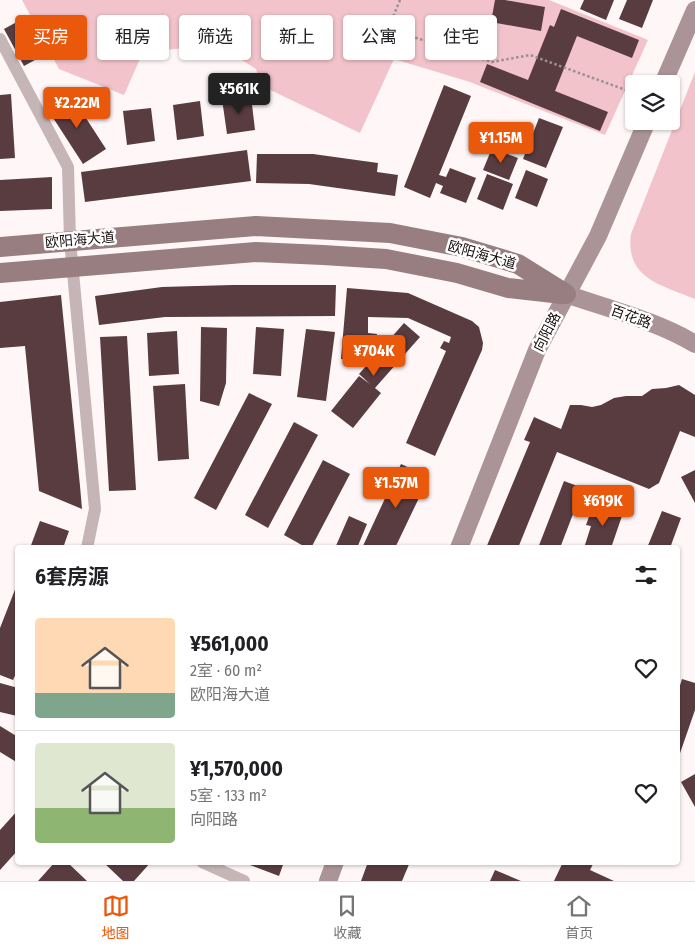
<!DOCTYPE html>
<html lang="zh">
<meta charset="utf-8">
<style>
:root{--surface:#fff;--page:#f2f2f2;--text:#202124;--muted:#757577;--line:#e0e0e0;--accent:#ea580c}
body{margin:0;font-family:"Fira Sans Condensed","Noto Sans SC",sans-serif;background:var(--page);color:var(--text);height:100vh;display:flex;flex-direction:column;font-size:19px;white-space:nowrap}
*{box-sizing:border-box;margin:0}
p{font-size:16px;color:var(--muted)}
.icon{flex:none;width:28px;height:28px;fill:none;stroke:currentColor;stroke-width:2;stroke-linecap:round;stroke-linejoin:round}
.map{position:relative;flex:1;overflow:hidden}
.drawer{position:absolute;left:15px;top:545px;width:665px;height:320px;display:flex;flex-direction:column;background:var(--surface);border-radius:5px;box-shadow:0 1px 4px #0004}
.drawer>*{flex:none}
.hud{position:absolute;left:15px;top:15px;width:665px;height:45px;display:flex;gap:10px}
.buttons{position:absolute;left:625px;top:75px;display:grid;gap:10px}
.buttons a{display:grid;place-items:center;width:55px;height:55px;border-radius:5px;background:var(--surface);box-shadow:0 1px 4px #0004;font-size:25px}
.price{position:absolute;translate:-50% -42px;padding:0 11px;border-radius:5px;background:var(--accent);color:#fff;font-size:16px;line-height:32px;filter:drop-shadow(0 1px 2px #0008)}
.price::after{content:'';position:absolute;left:50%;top:30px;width:15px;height:11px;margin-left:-8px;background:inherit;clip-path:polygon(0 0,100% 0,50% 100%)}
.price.current{background:#222;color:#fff}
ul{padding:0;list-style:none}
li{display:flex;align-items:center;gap:15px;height:125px;padding:0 20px}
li+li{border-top:1px solid var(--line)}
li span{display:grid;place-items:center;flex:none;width:140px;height:100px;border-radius:5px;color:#555}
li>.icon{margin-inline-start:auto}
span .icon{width:60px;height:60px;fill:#fffc;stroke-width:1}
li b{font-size:21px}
h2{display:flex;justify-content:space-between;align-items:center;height:60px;padding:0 20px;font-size:21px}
.chip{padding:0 18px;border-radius:5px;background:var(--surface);box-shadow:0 1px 4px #0004;font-size:18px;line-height:45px}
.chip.current{background:var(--accent);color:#fff}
.tabs{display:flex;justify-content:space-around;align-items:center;height:70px;border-top:1px solid var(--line);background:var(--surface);font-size:14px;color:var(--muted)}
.tabs a{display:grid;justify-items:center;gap:2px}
.tabs .current{color:var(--accent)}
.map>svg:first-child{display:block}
.green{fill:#f2c3ca}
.building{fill:#583c40}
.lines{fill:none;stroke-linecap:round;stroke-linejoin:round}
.path{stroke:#999091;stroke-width:2.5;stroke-dasharray:2.5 2.5;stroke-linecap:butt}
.street{stroke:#c5b5b7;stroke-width:12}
.secondary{stroke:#ab9498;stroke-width:18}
.primary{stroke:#987d81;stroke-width:20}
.labels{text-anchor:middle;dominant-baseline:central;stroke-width:5;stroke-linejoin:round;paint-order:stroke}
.street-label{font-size:14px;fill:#170c0e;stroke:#fff}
</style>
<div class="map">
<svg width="695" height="881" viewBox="0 0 695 881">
<rect width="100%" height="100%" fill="#fef6f7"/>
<path class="green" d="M22,0H549L648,40L605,135L470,82L394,59L360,133L262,86L256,69L218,45L143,52L124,95L59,69Z
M695,72V299C662,285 625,279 631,234Z"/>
<path class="building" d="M495,0H505L545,7L541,31L491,22Z
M584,0H614L606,20L580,9Z
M627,0H653L642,28L619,19Z
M561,9L639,40L632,58L577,36L555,91L608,112L600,131L480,82L487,64L528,80L550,25L554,27Z
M24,18L44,55L24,66L4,29Z
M444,85L471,96L439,175L446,177L450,168L476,178L466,203L440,193L443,186L436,183L430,198L404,187Z
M11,94L15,158L0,159V95Z
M71,95L106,149L83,164L48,110Z
M251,96L255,130L227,134L222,99Z
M200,101L204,136L177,140L173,105Z
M151,108L155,141L127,145L123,111Z
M539,118L563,127L546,168L523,159Z
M492,148L518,158L509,180L483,170Z
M247,150L251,181L85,202L81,172Z
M257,154H313L378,163L377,172L398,175L395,196L309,184L256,183Z
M526,170L548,179L537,207L515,198Z
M487,174L513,184L503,210L477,199Z
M52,177V209L0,211V180Z
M232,285H336L335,316L165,317L99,325L95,296L162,287Z
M347,288L408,293L472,321L479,327L483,343L482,350L435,456L406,443L446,351L440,348L444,341L449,343L451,337L408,318L368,317V333L377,334L376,345L363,361L341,359Z
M61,295L80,486L82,509L39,491L25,346L0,348V302Z
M404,323L420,337L375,388L381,393L353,428L331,411L359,376L370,384L359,374Z
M201,327L227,328L226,383L219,406L200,401Z
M256,327L284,329L281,376L253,374Z
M306,329L335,332L326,401L297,397Z
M177,331L179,374L149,376L147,333Z
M127,336L136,490L109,491L100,337Z
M185,384L189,459L158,461L153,386Z
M679,385L695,395V437L680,431L659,483L649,489L557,452L518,548H486L530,442L524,440L534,417L561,429L570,405H581L592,407L601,405L614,398L626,396H642L652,389L666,388Z
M249,393L272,404L216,510L194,498Z
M294,422L318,435L268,528L245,515Z
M323,460L350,474L311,548H307L284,535Z
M401,464L429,477L395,548H362Z
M695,470V503L681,477Z
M564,481L583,488L560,548H538Z
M594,503L623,513L611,548H584L591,526L586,525Z
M662,511L681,518L670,548H647Z
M349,516L367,524L357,548H335Z
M40,521L69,531L63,548H30Z
M18,582V669L13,680L0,675V628Z
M682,679L695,683V710L678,759V692Z
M0,683L18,688L17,716L0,712Z
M0,726L18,737V763L0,752Z
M695,774V807L681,782Z
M18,810V850L0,870V830Z
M55,862H67L87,881H38Z
M103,862H151L134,881H123Z
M242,862H284L279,876Z
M368,862H410L402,881H361Z
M563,862H594L590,870L614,881H554Z
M495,870L521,881H490Z"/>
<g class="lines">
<path class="path" d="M400,0L388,29L492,62L530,55L634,93"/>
<path class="street" d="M0,39L68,167L70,240L95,509L87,548
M202,862L244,881"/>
<path class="secondary" d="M663,84L695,10
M566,294C606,308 660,322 695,344
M459,548L537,350L598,236L647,121
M328,881L335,862"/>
<path class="primary" d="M0,247L256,226L390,233L462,247L518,264L566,294
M0,273L256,252L323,255L386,259L457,273L508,288L562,294"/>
</g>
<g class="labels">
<g class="street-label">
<text transform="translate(80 240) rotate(-5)">欧阳海大道</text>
<text transform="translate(482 255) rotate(16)">欧阳海大道</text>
<text transform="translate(631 317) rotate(20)">百花路</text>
<text transform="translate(547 332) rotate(-63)">向阳路</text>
</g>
</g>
</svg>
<div class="buttons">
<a><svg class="icon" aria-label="layers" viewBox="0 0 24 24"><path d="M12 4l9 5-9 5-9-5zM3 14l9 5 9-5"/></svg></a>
</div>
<b class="price current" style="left:239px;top:115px">¥561K</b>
<b class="price" style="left:77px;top:129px">¥2.22M</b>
<b class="price" style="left:501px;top:164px">¥1.15M</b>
<b class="price" style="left:374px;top:377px">¥704K</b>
<b class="price" style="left:396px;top:509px">¥1.57M</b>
<b class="price" style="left:603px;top:527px">¥619K</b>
<div class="hud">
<a class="chip current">买房</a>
<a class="chip">租房</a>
<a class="chip">筛选</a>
<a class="chip">新上</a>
<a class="chip">公寓</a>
<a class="chip">住宅</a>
</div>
<section class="drawer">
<h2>6套房源<svg class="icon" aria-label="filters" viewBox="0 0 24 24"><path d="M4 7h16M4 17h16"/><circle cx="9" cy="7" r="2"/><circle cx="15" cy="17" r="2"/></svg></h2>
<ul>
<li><span style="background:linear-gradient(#ffd9b3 75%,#7fa58c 0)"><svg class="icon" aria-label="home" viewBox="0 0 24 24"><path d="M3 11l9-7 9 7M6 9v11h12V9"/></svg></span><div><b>¥561,000</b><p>2室 · 60 m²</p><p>欧阳海大道</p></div><svg class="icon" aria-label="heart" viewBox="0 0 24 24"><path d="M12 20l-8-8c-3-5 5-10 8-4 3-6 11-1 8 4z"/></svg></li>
<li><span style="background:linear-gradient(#dfe7d0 65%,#8fb573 0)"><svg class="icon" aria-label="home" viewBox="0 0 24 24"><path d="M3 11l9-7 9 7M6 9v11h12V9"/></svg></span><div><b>¥1,570,000</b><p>5室 · 133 m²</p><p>向阳路</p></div><svg class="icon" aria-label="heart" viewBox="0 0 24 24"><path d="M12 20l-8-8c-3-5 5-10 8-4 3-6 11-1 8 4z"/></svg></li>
</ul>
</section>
</div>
<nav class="tabs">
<a class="current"><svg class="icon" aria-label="map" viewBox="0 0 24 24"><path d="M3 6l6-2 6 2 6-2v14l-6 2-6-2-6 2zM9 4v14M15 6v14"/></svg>地图</a>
<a><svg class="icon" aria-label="saved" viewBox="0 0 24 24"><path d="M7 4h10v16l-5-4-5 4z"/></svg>收藏</a>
<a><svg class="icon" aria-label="home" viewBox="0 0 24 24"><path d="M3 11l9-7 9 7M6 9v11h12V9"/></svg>首页</a>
</nav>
